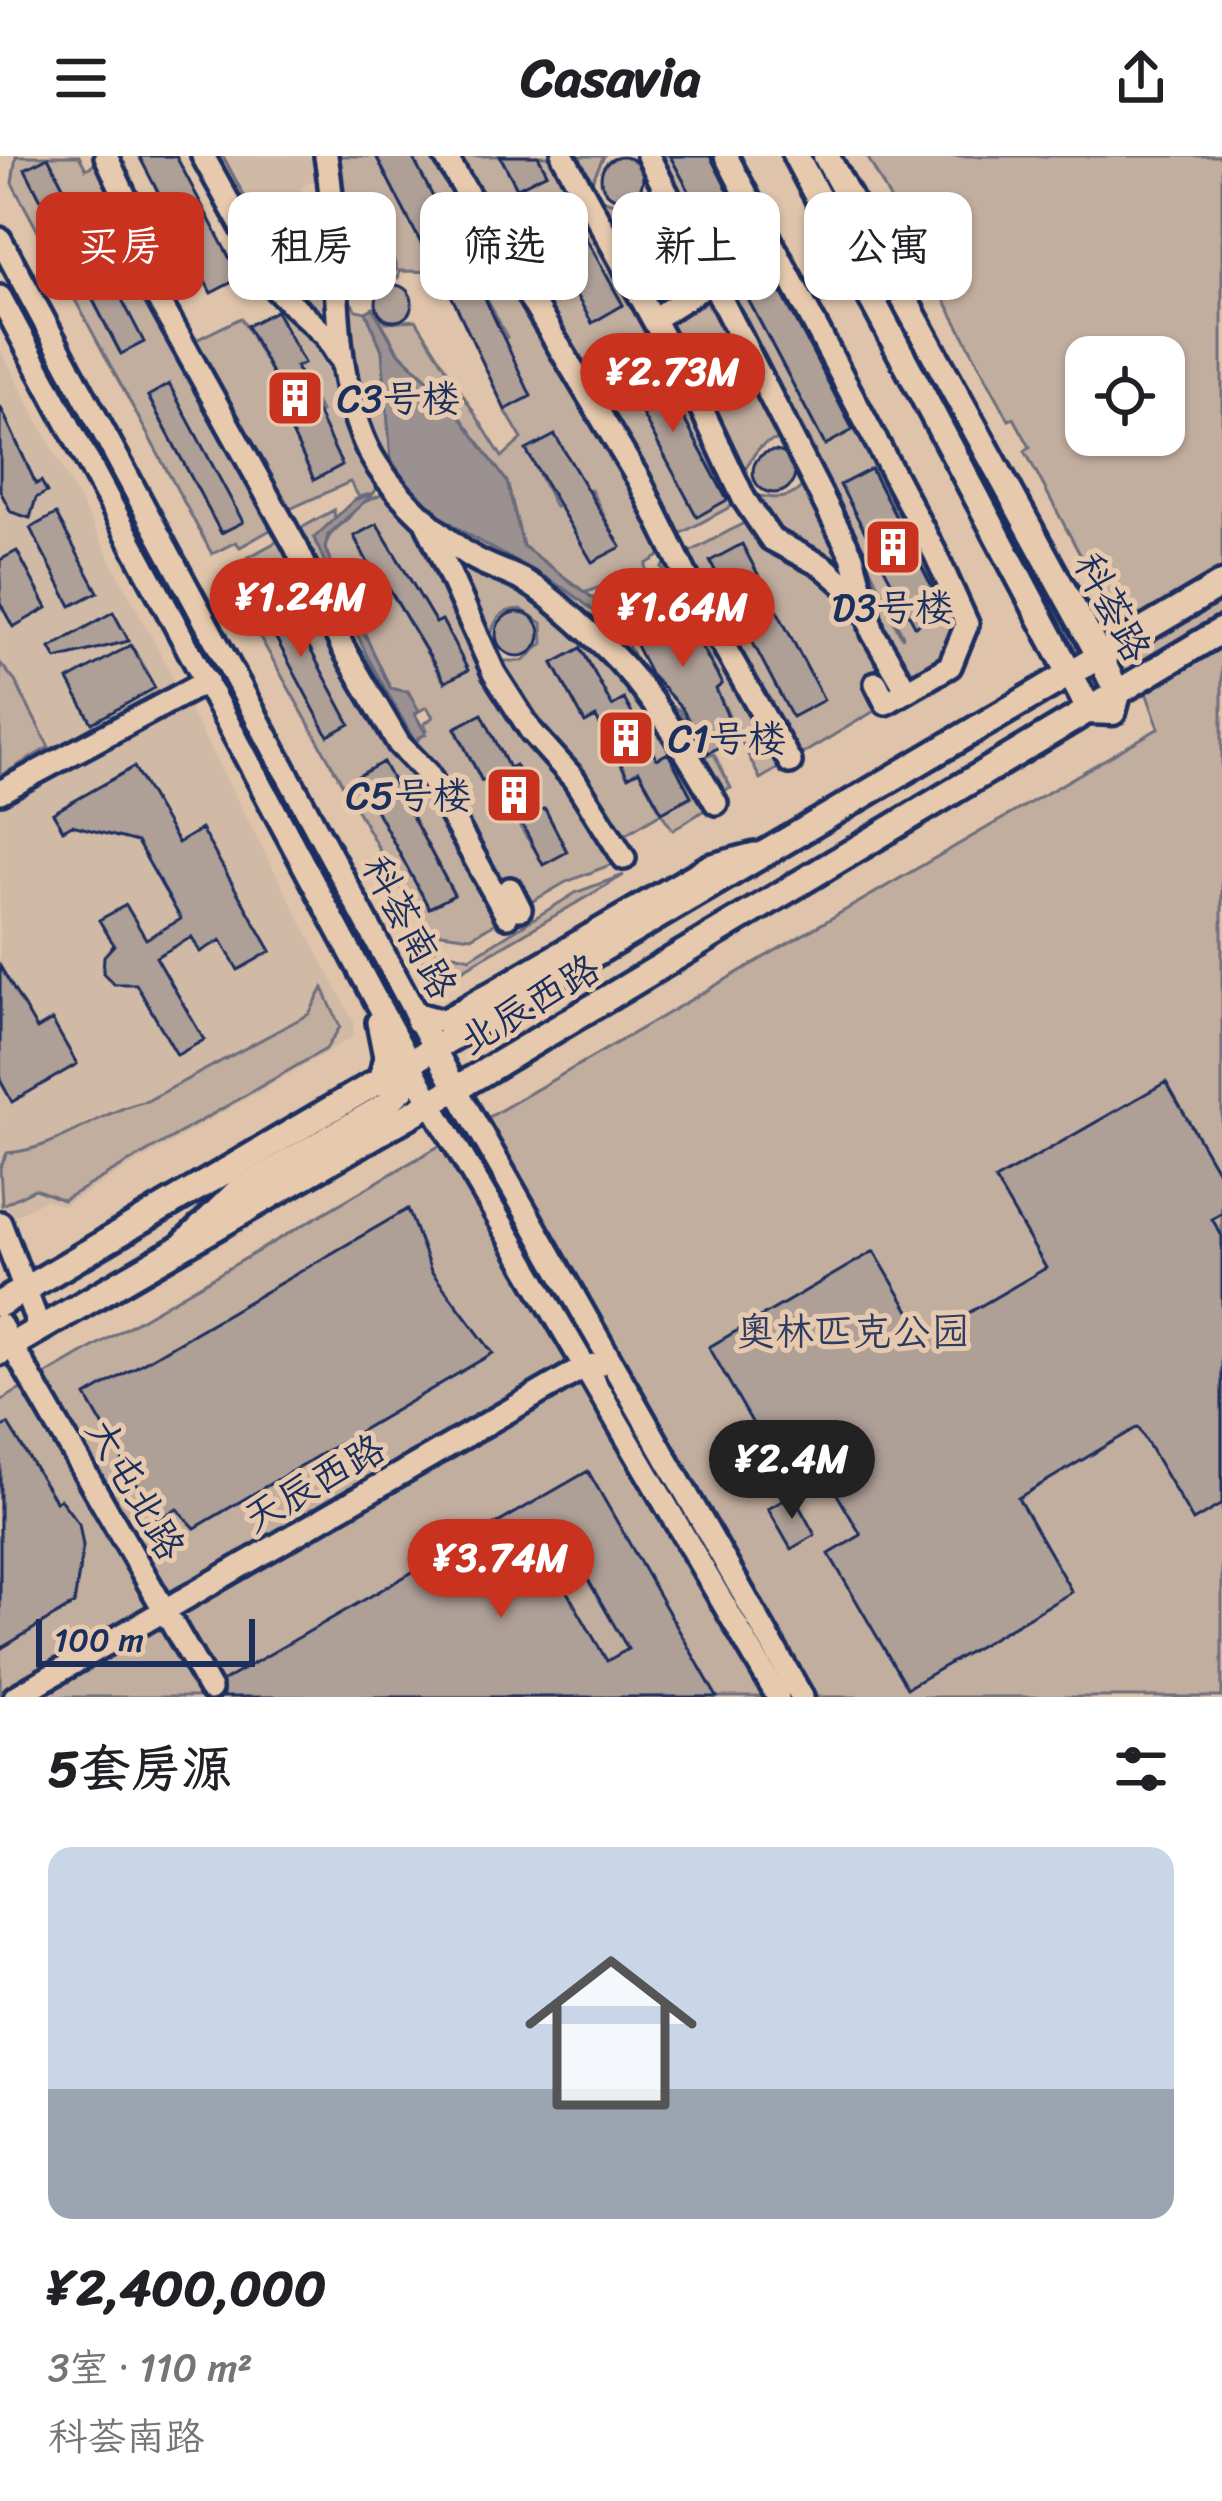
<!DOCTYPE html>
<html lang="zh">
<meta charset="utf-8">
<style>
:root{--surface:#fff;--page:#f6f6f6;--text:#202124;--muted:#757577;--accent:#c8321e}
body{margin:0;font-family:Sriracha,"LXGW WenKai TC",sans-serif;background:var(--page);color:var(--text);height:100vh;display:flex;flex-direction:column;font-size:45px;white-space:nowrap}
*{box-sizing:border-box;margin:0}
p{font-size:39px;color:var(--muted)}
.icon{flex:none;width:66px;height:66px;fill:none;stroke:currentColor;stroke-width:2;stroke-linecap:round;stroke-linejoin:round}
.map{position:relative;height:1541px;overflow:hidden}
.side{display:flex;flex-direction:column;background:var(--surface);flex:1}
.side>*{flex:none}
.guide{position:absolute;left:36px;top:36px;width:1152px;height:108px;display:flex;gap:24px}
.buttons{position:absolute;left:1065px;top:180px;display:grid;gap:24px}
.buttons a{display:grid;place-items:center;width:120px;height:120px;border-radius:24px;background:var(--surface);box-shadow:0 3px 9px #0004;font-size:60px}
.scale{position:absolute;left:36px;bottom:30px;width:219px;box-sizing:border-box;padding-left:12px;border:6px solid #1b2f5e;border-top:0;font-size:33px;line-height:42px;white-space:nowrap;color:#1b2f5e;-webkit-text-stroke:9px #e7caae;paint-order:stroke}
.price{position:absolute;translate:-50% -102px;padding:0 27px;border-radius:42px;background:var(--accent);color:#fff;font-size:39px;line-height:78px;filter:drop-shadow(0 3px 6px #0008)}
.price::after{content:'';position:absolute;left:50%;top:72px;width:36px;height:27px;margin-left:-18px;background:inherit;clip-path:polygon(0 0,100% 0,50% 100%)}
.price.active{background:#222;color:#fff}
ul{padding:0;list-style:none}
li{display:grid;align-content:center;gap:24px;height:636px;padding:0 48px}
li span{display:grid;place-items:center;height:372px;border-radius:24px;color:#555}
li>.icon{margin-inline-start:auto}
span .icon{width:216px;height:216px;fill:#fffc;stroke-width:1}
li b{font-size:51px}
h2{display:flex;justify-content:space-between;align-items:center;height:144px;padding:0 48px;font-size:51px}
.chip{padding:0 42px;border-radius:24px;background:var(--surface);box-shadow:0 3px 9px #0004;font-size:42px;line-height:108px}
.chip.active{background:var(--accent);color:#fff}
header{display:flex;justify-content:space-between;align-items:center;height:156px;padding:0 48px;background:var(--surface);font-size:54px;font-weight:800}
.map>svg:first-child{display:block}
.built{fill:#d0b9a5}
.green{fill:#c2ae9f;stroke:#6e6e7e;stroke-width:3;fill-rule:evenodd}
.water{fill:#9c9191;stroke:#686a7d;stroke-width:3}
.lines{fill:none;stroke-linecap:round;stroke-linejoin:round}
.stream{stroke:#686a7d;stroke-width:4.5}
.building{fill:#ae9f97;stroke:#1b2f5e;stroke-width:3;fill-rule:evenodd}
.minor-casing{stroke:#1b2f5e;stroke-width:30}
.major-casing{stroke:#1b2f5e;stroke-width:33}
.minor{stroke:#e7caae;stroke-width:21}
.major{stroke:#e7caae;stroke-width:24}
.labels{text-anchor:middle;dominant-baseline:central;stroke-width:10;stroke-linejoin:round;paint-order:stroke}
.poi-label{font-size:39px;fill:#1b2f5e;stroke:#e7caae;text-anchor:start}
.street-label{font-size:39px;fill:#1b2f5e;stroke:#e7caae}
.park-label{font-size:39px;fill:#2c3c64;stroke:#e7caae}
</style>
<header><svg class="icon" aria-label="menu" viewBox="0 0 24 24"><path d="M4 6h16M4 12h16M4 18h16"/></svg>Casavia<svg class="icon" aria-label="share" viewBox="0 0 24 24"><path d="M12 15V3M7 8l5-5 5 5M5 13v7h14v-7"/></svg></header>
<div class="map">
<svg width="1222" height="1541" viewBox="0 0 1222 1541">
<rect width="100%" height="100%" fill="#dfc4ab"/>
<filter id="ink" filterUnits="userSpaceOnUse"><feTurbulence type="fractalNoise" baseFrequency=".00833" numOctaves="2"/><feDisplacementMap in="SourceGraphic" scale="24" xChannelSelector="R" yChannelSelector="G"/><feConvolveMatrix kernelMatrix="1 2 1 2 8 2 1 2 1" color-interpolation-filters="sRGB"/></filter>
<g filter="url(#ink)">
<path class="built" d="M223,0H309L318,22L301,32V48L258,66Z
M0,193L354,866L352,881L63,1050L45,1043L0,1068Z"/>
<path class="green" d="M16,0H79L86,13L97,7L94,0H106L143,103L281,368L240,391L236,386L212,398L12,27ZM48,2L120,197L25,13ZM169,229L242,365L222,377L148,241Z
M203,0H223L258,66L301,48L297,71L280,73L269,90L275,106L290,113L311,99L305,75L310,49L326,37V0H376L425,95L453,80L412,0H500L517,32L547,17L538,0H604L586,38L626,51L643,41L653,27L648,0H670L720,92L751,75L710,0H726L967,468L950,510L760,623L716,533L722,527L662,411L755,361L743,344L669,384L673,392L646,408L647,431L614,464L656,540L679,554L707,600L714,598L731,632L722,635L717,626L708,632L716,647L673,674L661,657L613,686L615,707L566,726L471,781L434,776L416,759L233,433L255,421L247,402L334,354L335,366L314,382L386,535L373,542L407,596L427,574L424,568L433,561L427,551L419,555L408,535L391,534L325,393C326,373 350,368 357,349L384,338L379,328L374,337L359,341L350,326L283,356L190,187L241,162L275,223L269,226L314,323L316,260L321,256L296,211L303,206L276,155L287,147ZM567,50L623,149L592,167L537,68ZM359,58L386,82L397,114L360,117L353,64ZM400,115L441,116L450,137L476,123L507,181L502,185L505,254L522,283L502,301L416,164L386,166L373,152L398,195L446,241L507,326L523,390L584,437L608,428L600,438L608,446L599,459L573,435L444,365L391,302L382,194L366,156L356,154L347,140L355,129L398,122ZM778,129L853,273L825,289L748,144ZM649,197L727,343L698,360L618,214ZM788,283L806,325C790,350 768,341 742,337L738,325C754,302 754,283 788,283ZM527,294L585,336L591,334L620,391L563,348L555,351ZM872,313L945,453L916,470L841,330ZM377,368L436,467L442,464L467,515L444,526L388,431L381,434L354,381ZM275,428L328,579L253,439ZM521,453L542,467L543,487L523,505H499L488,489C494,467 496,454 521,453ZM581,492L612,550L624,544L657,603L668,598L691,641L661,656L639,615L627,620L596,561L585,566L553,508ZM482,559L509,612L515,610L538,654L545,653L567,695L544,708L488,621L481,624L455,573ZM383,607L454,738L430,752L358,621Z
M867,0H1222V1541H0V1245L1159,572L1115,451L1109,453L1025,295L1030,291L1014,262L1009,264ZM1086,201H1164V279H1086Z
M0,507L15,525L49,591L0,620Z
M249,574L376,806L374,810L370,811L247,587Z
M624,719L445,824L433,823L413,788L470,802L577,736Z
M323,832L340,871L326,893L63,1044L35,1033L2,1049L0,1012L7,997C60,993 97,956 147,945L309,858Z"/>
<path class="water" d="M373,152L397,195L446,241L507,326L523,390L594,443L600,438L608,446L599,460C535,399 434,386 391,302L382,194L366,156Z
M374,337L328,379L325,393L390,532L408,536L419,555L415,558L426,578L414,584L368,502L314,382L354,344Z"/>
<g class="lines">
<path class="stream" d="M734,144L814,295
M862,398L902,480"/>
</g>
<path class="building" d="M139,0H176L240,122L211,137Z
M376,0H412L453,80L425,95Z
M500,0H538L547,17L517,32Z
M670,0H710L749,76L720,92Z
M48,1L144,186L121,198L25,13Z
M601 22a21 21 0 1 1 42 0a21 21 0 1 1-42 0Z
M568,50L623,149L592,167L536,68Z
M476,123L531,240L505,254L450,137Z
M777,128L853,274L825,289L748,143Z
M376 147a18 18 0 1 1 36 0a18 18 0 1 1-36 0Z
M276,155L304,207L296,211L342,309L314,324L268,226L275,223L247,170Z
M649,197L727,344L697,361L618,213Z
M169,228L243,366L221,377L148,240Z
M0,250L36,328L41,325L47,336L36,342L30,362L11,356L0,335Z
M555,279L621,391L592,406L526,294Z
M753 316a21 21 0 1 1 42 0a21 21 0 1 1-42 0Z
M871,313L944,454L915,470L840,329Z
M56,358L98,436L71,450L30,372Z
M377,368L436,467L442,464L468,514L445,526L388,431L382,434L354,380Z
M742,388L824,544L792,561L710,405Z
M17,395L47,452L13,471L0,447V404Z
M275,427L350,568L328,580L253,439Z
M669,431L722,528L716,533L737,582L708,597L681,551L650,518L630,477Z
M113,456L129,485L56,503L50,492Z
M496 478a22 22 0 1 1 44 0a22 22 0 1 1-44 0Z
M131,489L155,532L92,567L68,524Z
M581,492L612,550L624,543L657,603L668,597L691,640L662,656L639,615L628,621L596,561L585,567L553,507Z
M482,558L509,612L515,609L538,654L545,653L567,696L543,709L520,664L512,668L488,621L482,625L455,572Z
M383,606L454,739L429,752L358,620Z
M134,611L178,687L201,673L271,795L238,814L221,784L200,796L192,781L156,801L204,884L177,899L136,828H114L103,817L104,800L114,789L99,764L126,749L146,783L181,763L137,686L72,669L63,674L53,657Z
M0,810L37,873L52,864L77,908L12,946L0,924Z
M1166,926L1222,1023V1057L1212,1063L1222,1080V1348L1193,1365L1138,1271L1018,1342L1072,1436L907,1532L829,1398L861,1379L812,1296L780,1315L709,1191L874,1095L925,1182L1046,1112L995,1024Z
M408,1053L431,1115L493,1197L195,1372L177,1353L157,1364L86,1240Z
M8,1268L56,1346L60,1343L79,1368L83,1390L74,1448L0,1493V1272Z
M588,1315L717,1541H223V1525ZM572,1396L628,1493L607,1505L551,1408Z
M793,1339L815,1379L791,1393L768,1353Z"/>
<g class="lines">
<defs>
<path id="minor" d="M106,0L144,81L143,116L296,391L343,492L399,588L428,618L507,760
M203,0L277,134L325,179L339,201
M326,0C342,95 326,198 365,287C382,327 429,370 463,395C482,410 508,415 528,427C551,441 572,461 592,479C643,522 683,590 716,647
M445,0L639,324L702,452L790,606
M563,0L697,243L744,343L771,383L824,411L865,447
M648,0L852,400L873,477L907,535
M726,0L935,397L967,468L950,510L886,547L876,527
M0,83L456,933L802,1541
M0,141L431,947L778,1541
M654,163L710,127L777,96
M424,361L494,517L531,575L574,623L624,702
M0,636L207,525
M510,733L520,753
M417,865V858L443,865L709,710L755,698
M378,866L385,901L379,928
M0,1067L40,1173
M183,1087L237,1034L392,944L404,933L413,908
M0,1169L210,1533
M15,1541L586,1210L598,1209"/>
<path id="major" d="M796,0L1090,555L1113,556L1118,538L1101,503L826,0
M0,1148L1222,428
M0,1196L481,918L1222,474"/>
</defs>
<use href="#minor" class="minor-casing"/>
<use href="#major" class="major-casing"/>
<use href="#minor" class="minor"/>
<use href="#major" class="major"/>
</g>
</g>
<defs>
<symbol id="building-square" viewBox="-11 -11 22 22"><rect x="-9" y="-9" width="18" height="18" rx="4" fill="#c8321e" stroke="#e7caae"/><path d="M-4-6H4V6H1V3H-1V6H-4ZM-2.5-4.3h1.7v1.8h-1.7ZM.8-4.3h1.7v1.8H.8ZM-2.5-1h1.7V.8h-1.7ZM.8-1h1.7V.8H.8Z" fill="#fff"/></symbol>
</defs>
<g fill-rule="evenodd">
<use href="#building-square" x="262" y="209" width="66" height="66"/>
<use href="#building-square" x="860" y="358" width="66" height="66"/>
<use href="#building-square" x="593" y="549" width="66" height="66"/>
<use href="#building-square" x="481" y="606" width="66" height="66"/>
</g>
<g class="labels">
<g class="poi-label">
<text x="337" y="242">C3号楼</text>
<text x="893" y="451" text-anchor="middle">D3号楼</text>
<text x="668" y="582">C1号楼</text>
<text x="472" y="639" text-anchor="end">C5号楼</text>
</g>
<g class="street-label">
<text transform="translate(1113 451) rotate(62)">科荟路</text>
<text transform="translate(410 771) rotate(62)">科荟南路</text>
<text transform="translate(529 848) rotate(-31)">北辰西路</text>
<text transform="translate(314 1327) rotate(-30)">天辰西路</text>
<text transform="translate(136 1333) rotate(60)">大屯北路</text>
</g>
<g class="park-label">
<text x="853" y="1175">奥林匹克公园</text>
</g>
</g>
</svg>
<div class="buttons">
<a><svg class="icon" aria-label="locate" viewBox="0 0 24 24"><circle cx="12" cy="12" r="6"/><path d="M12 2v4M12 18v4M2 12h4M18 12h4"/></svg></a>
</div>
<div class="scale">100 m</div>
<b class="price" style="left:673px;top:279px">¥2.73M</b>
<b class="price" style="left:301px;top:504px">¥1.24M</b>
<b class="price" style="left:683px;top:514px">¥1.64M</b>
<b class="price active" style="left:792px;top:1366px">¥2.4M</b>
<b class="price" style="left:501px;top:1465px">¥3.74M</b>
<div class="guide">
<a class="chip active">买房</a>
<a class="chip">租房</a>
<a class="chip">筛选</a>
<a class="chip">新上</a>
<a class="chip">公寓</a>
</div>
</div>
<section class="side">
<h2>5套房源<svg class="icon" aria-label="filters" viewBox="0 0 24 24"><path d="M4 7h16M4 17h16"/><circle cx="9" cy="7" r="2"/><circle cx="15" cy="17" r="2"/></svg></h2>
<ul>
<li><span style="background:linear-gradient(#c9d6e8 65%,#9aa5b1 0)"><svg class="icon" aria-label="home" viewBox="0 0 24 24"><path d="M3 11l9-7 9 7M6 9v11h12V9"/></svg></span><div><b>¥2,400,000</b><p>3室 · 110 m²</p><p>科荟南路</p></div></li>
</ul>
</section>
